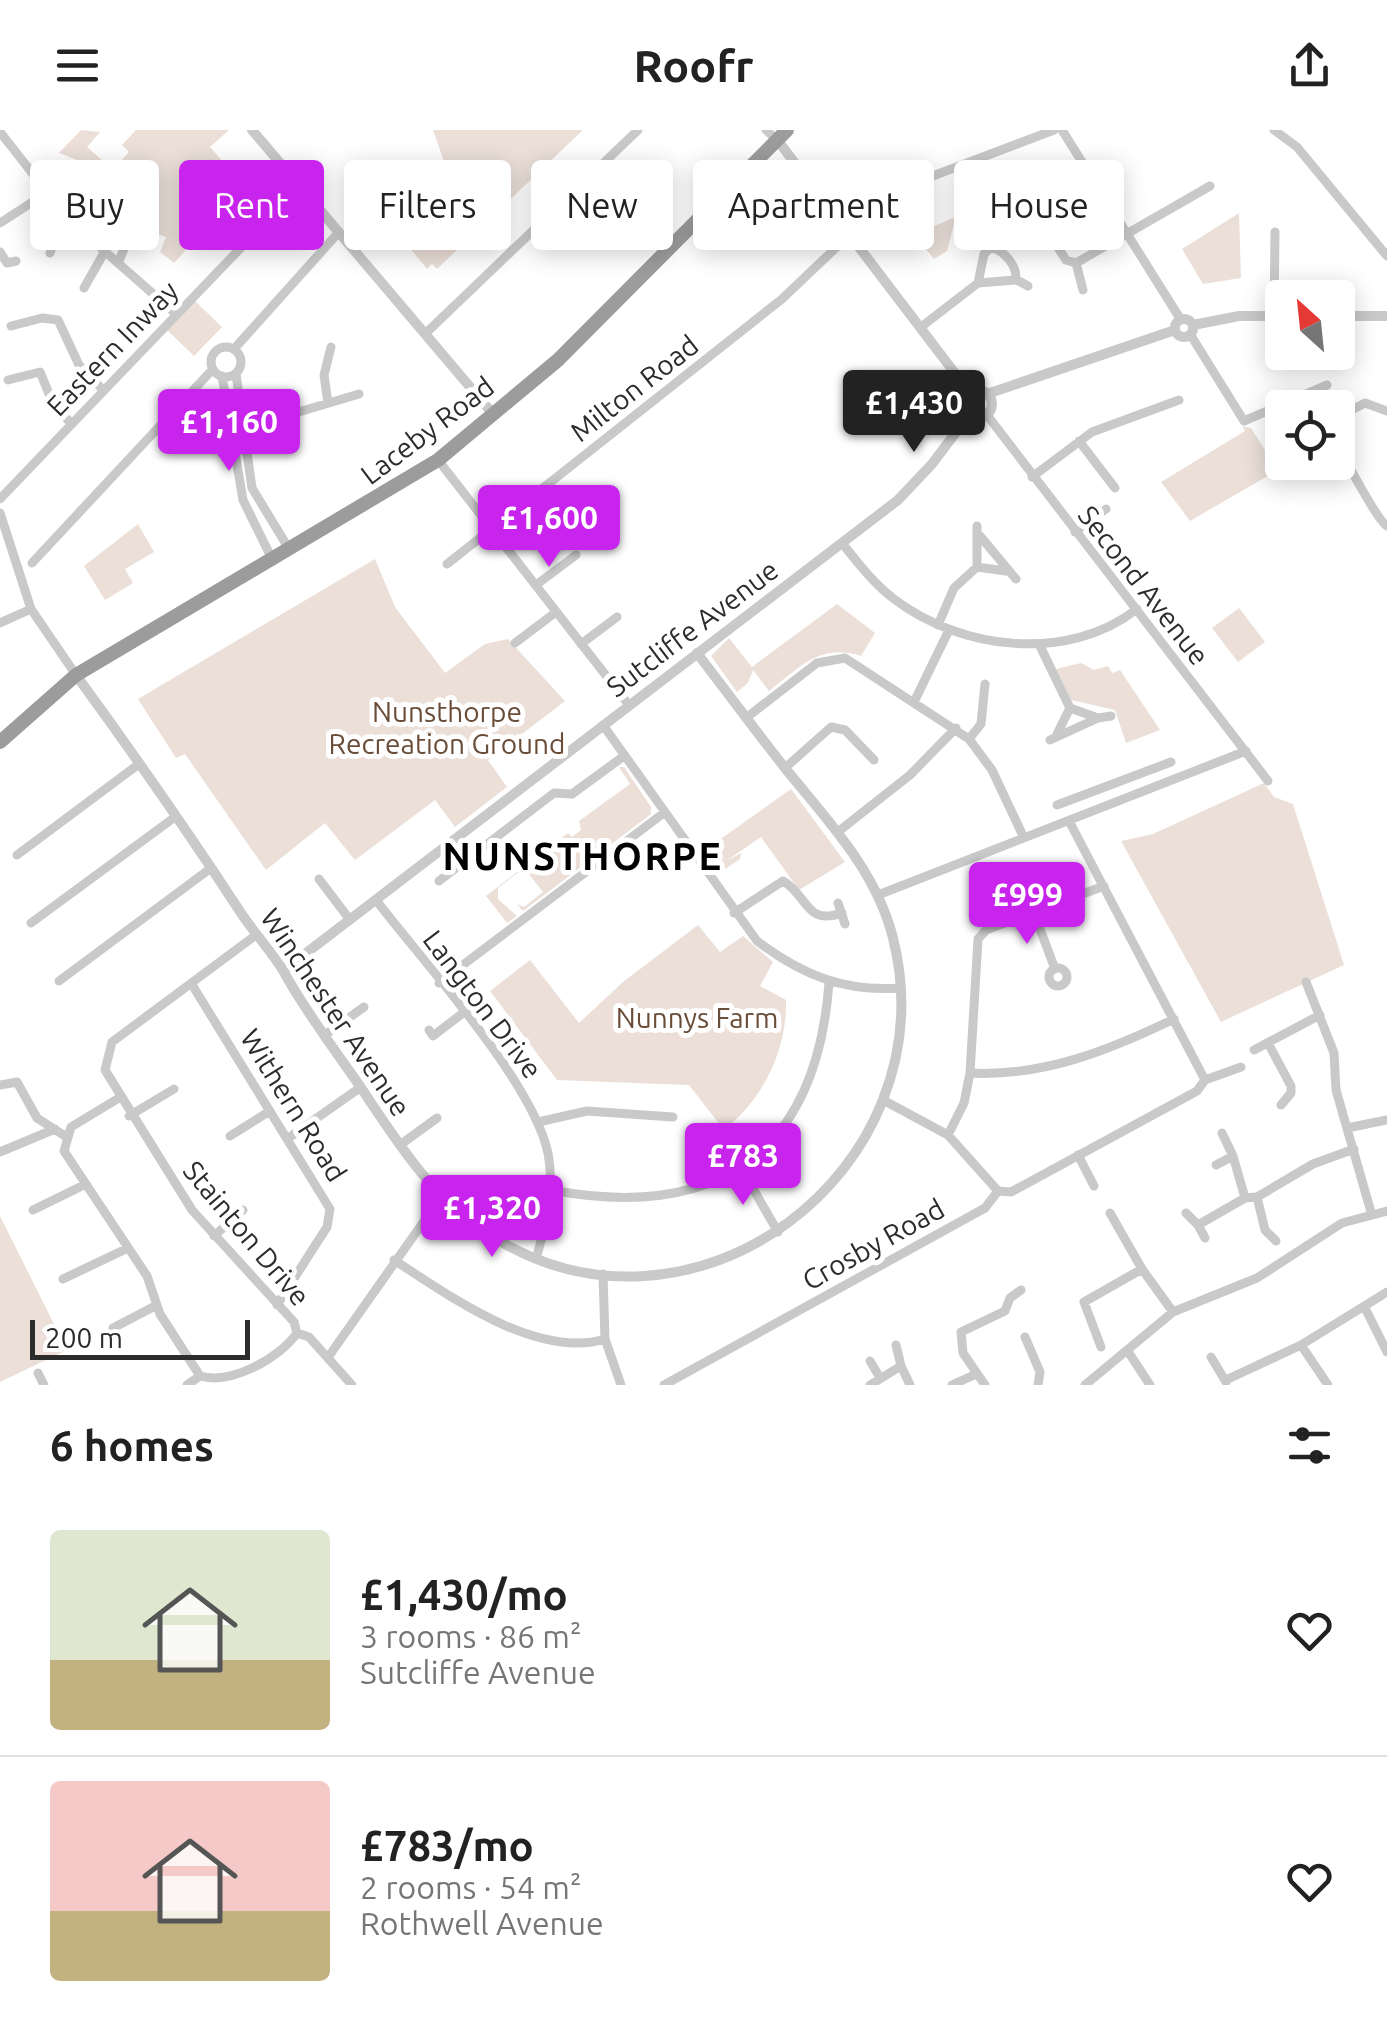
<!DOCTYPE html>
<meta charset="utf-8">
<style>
:root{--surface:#fff;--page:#f6f6f6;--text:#222;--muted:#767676;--line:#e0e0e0;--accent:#c824ee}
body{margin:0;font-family:Ubuntu,sans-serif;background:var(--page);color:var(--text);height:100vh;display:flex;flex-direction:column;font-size:38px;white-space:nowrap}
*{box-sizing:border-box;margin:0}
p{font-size:32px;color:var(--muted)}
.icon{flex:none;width:55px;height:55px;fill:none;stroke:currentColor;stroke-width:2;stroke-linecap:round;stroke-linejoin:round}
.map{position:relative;height:1255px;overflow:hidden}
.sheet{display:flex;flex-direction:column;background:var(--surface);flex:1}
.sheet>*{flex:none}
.top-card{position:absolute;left:30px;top:30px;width:1328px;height:90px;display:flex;gap:20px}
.needle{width:65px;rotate:333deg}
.controls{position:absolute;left:1265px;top:150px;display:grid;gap:20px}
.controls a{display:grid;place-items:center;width:90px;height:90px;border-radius:10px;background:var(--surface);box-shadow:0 5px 25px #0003;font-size:50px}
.scale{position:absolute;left:30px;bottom:25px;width:220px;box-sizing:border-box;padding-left:10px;border:5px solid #2c2c2c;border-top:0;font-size:28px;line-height:35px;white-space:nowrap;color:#2c2c2c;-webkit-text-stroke:8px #fff;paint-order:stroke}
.price{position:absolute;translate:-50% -85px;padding:0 22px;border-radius:10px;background:var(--accent);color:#fff;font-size:32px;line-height:65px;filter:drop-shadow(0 2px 5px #0008)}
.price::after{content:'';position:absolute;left:50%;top:60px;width:30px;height:22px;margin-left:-15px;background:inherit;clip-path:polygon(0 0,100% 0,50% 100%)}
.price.on{background:#222;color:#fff}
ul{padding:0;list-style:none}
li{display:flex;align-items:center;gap:30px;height:250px;padding:0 50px}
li+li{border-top:2px solid var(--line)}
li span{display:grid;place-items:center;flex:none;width:280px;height:200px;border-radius:10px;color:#555}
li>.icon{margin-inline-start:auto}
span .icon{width:120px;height:120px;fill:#fffc;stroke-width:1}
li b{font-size:42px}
h2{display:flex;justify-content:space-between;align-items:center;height:120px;padding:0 50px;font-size:42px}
.pill{padding:0 35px;border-radius:10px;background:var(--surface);box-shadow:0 5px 25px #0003;font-size:35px;line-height:90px}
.pill.on{background:var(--accent);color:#fff}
header{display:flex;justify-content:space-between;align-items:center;height:130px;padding:0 50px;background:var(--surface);font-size:45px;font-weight:700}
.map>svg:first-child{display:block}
.green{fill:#ebdfd8}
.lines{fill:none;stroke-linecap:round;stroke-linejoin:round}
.minor{stroke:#c9c9c9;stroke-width:9}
.tertiary{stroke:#c9c9c9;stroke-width:10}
.trunk{stroke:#9c9c9c;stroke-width:14}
.labels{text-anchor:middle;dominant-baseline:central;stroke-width:10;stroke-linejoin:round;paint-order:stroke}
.street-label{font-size:28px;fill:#2c2c2c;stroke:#fff}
.park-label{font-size:28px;fill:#6a4d38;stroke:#fff}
.district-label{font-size:38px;font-weight:bold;letter-spacing:2.5px;fill:#000;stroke:#fff}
</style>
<header><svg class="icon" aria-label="menu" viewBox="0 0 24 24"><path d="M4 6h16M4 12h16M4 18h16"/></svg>Roofr<svg class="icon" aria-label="share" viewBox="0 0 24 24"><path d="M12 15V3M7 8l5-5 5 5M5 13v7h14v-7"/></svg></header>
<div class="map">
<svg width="1387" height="1255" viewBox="0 0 1387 1255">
<rect width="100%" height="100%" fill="#fff"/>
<path class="green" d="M81,0L100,2L87,17L113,40L129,22L122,15L136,0H229L210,17L232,42L180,87L198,107L174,133L160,122L166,107L140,98L146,81L95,61L103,40L59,23Z
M433,0H583L437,139L432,134L427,139L406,113L417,105L401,87L448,43Z
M976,78L966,96L954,94L947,121L934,129L914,105Z
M1239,83L1241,148L1203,154L1182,119Z
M195,171L222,197L194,226L167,200Z
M1242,296L1251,298L1278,340L1190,391L1161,352L1245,301Z
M138,394L154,422L125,439L133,453L105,470L84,436Z
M375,429L395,477L445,543L485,514L508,509L565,571L488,630L507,657L455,697L435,670L355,730L325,693L266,740L185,624L176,628L138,569Z
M837,474L875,503L861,526C820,513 800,537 769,561L753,540L748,553L737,562L711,526L729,508L752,537Z
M1239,478L1265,512L1238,532L1212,498Z
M1081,533L1094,540L1108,536L1112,543L1120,540L1160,600L1126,613L1115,580L1071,570L1056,539Z
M619,637H624L651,677V684L523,781L517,774L524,777L543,762L524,738L498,758V769L517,786L507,793L486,766L568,703L572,707L581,700L579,691L630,654Z
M1264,653L1274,667L1293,674L1344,835L1221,892L1121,711L1153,704Z
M791,659L845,732L799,760L761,707L726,731L741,723L740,729L721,742L701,723Z
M698,795L720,822L743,806L773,832L760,856L786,870C787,921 763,969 724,1000L689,955L557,950L490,861L530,830L579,893L623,852Z
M0,1086L67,1220L0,1252Z"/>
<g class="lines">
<path class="minor" d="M766,0L779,12
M1062,0L1181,190
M1274,0L1297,17L1387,126
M0,2L33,44
M43,65L77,88L102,119L176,184
M0,93L54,58L71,62
M855,100L896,60L1054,0
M987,103L990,118L984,124L978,153L1015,150C1019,138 1003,118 990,118
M1053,110L1066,130L1076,133L1083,160
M0,122L7,133L16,131
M50,123L66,78
M119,131L126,114
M1076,133L1210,56
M1015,149L1028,156
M84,158L105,121
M1274,186L1275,102
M11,196L42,188L58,190L79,235L103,260
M921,197L978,153
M425,204L638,0
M1190,204L1244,291L1327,255
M211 232a15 15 0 1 1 30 0a15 15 0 1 1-30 0Z
M234,219L339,102
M236,244L252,358L289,419
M222,246L243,370L273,431
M8,250L40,242L54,276L71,293
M50,269L80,259
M328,273L324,245L331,217
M987,285L1268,651
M1338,287L1365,273L1387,281
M240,292L292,284L359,264
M1079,311L1115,358
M1338,314C1345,330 1378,391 1387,396
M438,330L629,575
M1032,347L1092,302L1179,270
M0,369L300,56
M0,383L31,479L76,545
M1075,402L1106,379
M980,406L1016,449
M842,413C858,433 873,453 894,469C961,520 1068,533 1137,479
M32,433L213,239
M447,434L782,169L843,111
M977,437L1006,441
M536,455L576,425
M0,493L31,479
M938,495L954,458L977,437V396
M515,513L556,482
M581,514L617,487
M1039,514L1070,578L1098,588L1111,586
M914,572L949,500
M746,588L817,533L845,528L969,609L992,640L1024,708
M603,595L757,811C802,845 844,862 900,858
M1057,604L1070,578
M969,609L981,594L985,554
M1050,610L1098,588
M785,638L831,597L845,600L874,630
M1057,675L1171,632
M1069,691L1205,950
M839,701L910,645L956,598
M17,725L139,634
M319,749L350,790
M439,751L554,663L572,664L624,626
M878,765L1246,621
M376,770C424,833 532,950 548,1023C555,1060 546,1094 536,1129
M838,773L845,794
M734,783L783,751C808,765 805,796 842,783
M1034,783L1055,839
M31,793L175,687
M256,805L112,912L105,940L192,1080L294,1192L297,1203L309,1207L352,1255
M1049 847a9 9 0 1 1 18 0a9 9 0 1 1-18 0Z
M59,851L211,738
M1306,852L1334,923L1336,960L1371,1082
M191,853L330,1079L327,1097L277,1175
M439,853L665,682
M429,900L433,906L463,883
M325,905L364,877
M1268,913L1291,956V963L1281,975
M1254,920L1320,885
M970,943C1043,947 1110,920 1174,889
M0,955L17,952L37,988L65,1006
M119,968L71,997L64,1021L147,1146L160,1184L200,1246
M883,970L948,1005L998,1061
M129,986L174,959
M538,992L587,981L673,987
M1347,998L1387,990
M1222,1003L1233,1026
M948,1005L964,973L970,943L978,809L986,800L1104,756
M230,1006L270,981
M287,1009L361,957
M400,1015L437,988
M0,1022L55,999
M1078,1025L1094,1056
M1216,1035L1233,1026L1245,1068L1257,1067L1313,1034L1354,1019
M740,1036L778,1102
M551,1060C717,1091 816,1024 829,853
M1257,1067L1265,1100L1276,1111
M33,1080L84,1055
M1110,1083L1142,1139L1173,1182
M1186,1083L1198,1095
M214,1106L243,1080
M1205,1108L1198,1095L1245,1068
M394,1130C448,1165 537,1230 605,1209
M603,1144L605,1209L621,1255
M63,1149L128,1118
M1364,1176L1387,1222
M113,1198L157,1175
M1025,1207L1040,1242L1038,1255
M896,1215L901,1236
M1301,1215L1328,1255
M1101,1217L1084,1172L1142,1139
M1127,1220L1150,1255
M329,1226L441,1067
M1211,1227L1226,1252
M870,1231L879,1246
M38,1243L44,1255
M1226,1250L1301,1215L1387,1162
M187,1255L200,1246C231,1255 280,1228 297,1203
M664,1255L985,1078L998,1061L1011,1062L1197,961L1205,950L1241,937
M870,1255L901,1236L910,1255
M952,1255L976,1244
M985,1255L963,1223L961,1202L1005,1181L1010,1168L1021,1160
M1085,1255L1173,1182L1257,1148L1342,1093L1387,1081"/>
<path class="tertiary" d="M252,0L493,284
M779,12L844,99
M841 106a8 8 0 1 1 16 0a8 8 0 1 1-16 0Z
M855,112L970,263
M1338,186H1387
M1175 198a9 9 0 1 1 18 0a9 9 0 1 1-18 0Z
M1193,195L1239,186H1282
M964 274a14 14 0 1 1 28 0a14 14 0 1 1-28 0Z
M987,264L1175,200
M76,545C133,623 188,702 241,783C254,803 274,824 285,844C305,880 331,915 355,949C394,1006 428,1065 487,1103C690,1237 951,1040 893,808C876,740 827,690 785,638C755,600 726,561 697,523
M284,840L898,370L932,334L969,285"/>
<path class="trunk" d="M0,612L76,545L438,330L558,230L787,0"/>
</g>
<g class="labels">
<g class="street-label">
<text transform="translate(112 218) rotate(-46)">Eastern Inway</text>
<text transform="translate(634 258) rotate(-38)">Milton Road</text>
<text transform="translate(427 300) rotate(-37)">Laceby Road</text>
<text transform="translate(1144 455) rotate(52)">Second Avenue</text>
<text transform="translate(692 498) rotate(-37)">Sutcliffe Avenue</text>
<text transform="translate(483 874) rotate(53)">Langton Drive</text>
<text transform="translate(336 882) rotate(56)">Winchester Avenue</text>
<text transform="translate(294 975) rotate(58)">Withern Road</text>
<text transform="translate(247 1103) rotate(50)">Stainton Drive</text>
<text transform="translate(873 1114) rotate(-29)">Crosby Road</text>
</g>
<g class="park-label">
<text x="447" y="581">Nunsthorpe<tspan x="447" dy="32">Recreation Ground</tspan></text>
<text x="697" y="887">Nunnys Farm</text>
</g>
<g class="district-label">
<text x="583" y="726">NUNSTHORPE</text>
</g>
</g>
</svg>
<div class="controls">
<a><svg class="needle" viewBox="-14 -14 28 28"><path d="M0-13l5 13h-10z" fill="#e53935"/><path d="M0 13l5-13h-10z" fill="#767676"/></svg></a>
<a><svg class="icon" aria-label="locate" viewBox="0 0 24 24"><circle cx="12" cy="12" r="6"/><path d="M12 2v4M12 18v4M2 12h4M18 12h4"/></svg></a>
</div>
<div class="scale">200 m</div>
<b class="price on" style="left:914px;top:325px">£1,430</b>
<b class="price" style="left:229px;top:344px">£1,160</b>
<b class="price" style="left:549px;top:440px">£1,600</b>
<b class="price" style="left:1027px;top:817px">£999</b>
<b class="price" style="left:743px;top:1078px">£783</b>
<b class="price" style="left:492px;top:1130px">£1,320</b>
<div class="top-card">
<a class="pill">Buy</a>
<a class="pill on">Rent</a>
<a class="pill">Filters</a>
<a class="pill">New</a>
<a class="pill">Apartment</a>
<a class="pill">House</a>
</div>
</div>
<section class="sheet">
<h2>6 homes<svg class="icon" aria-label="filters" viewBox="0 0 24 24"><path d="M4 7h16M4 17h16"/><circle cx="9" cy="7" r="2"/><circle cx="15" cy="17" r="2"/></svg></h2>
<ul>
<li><span style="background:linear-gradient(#dfe7d0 65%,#c2b280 0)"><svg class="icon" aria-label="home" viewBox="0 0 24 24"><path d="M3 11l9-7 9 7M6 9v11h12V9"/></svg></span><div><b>£1,430/mo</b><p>3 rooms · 86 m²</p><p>Sutcliffe Avenue</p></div><svg class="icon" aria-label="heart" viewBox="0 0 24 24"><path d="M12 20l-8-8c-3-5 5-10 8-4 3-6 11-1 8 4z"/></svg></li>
<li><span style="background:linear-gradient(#f6c9c9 65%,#c2b280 0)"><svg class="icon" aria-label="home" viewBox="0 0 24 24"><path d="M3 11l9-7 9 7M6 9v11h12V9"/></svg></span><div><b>£783/mo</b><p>2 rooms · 54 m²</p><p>Rothwell Avenue</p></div><svg class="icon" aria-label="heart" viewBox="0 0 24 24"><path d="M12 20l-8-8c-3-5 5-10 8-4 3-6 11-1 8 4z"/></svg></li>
</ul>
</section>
